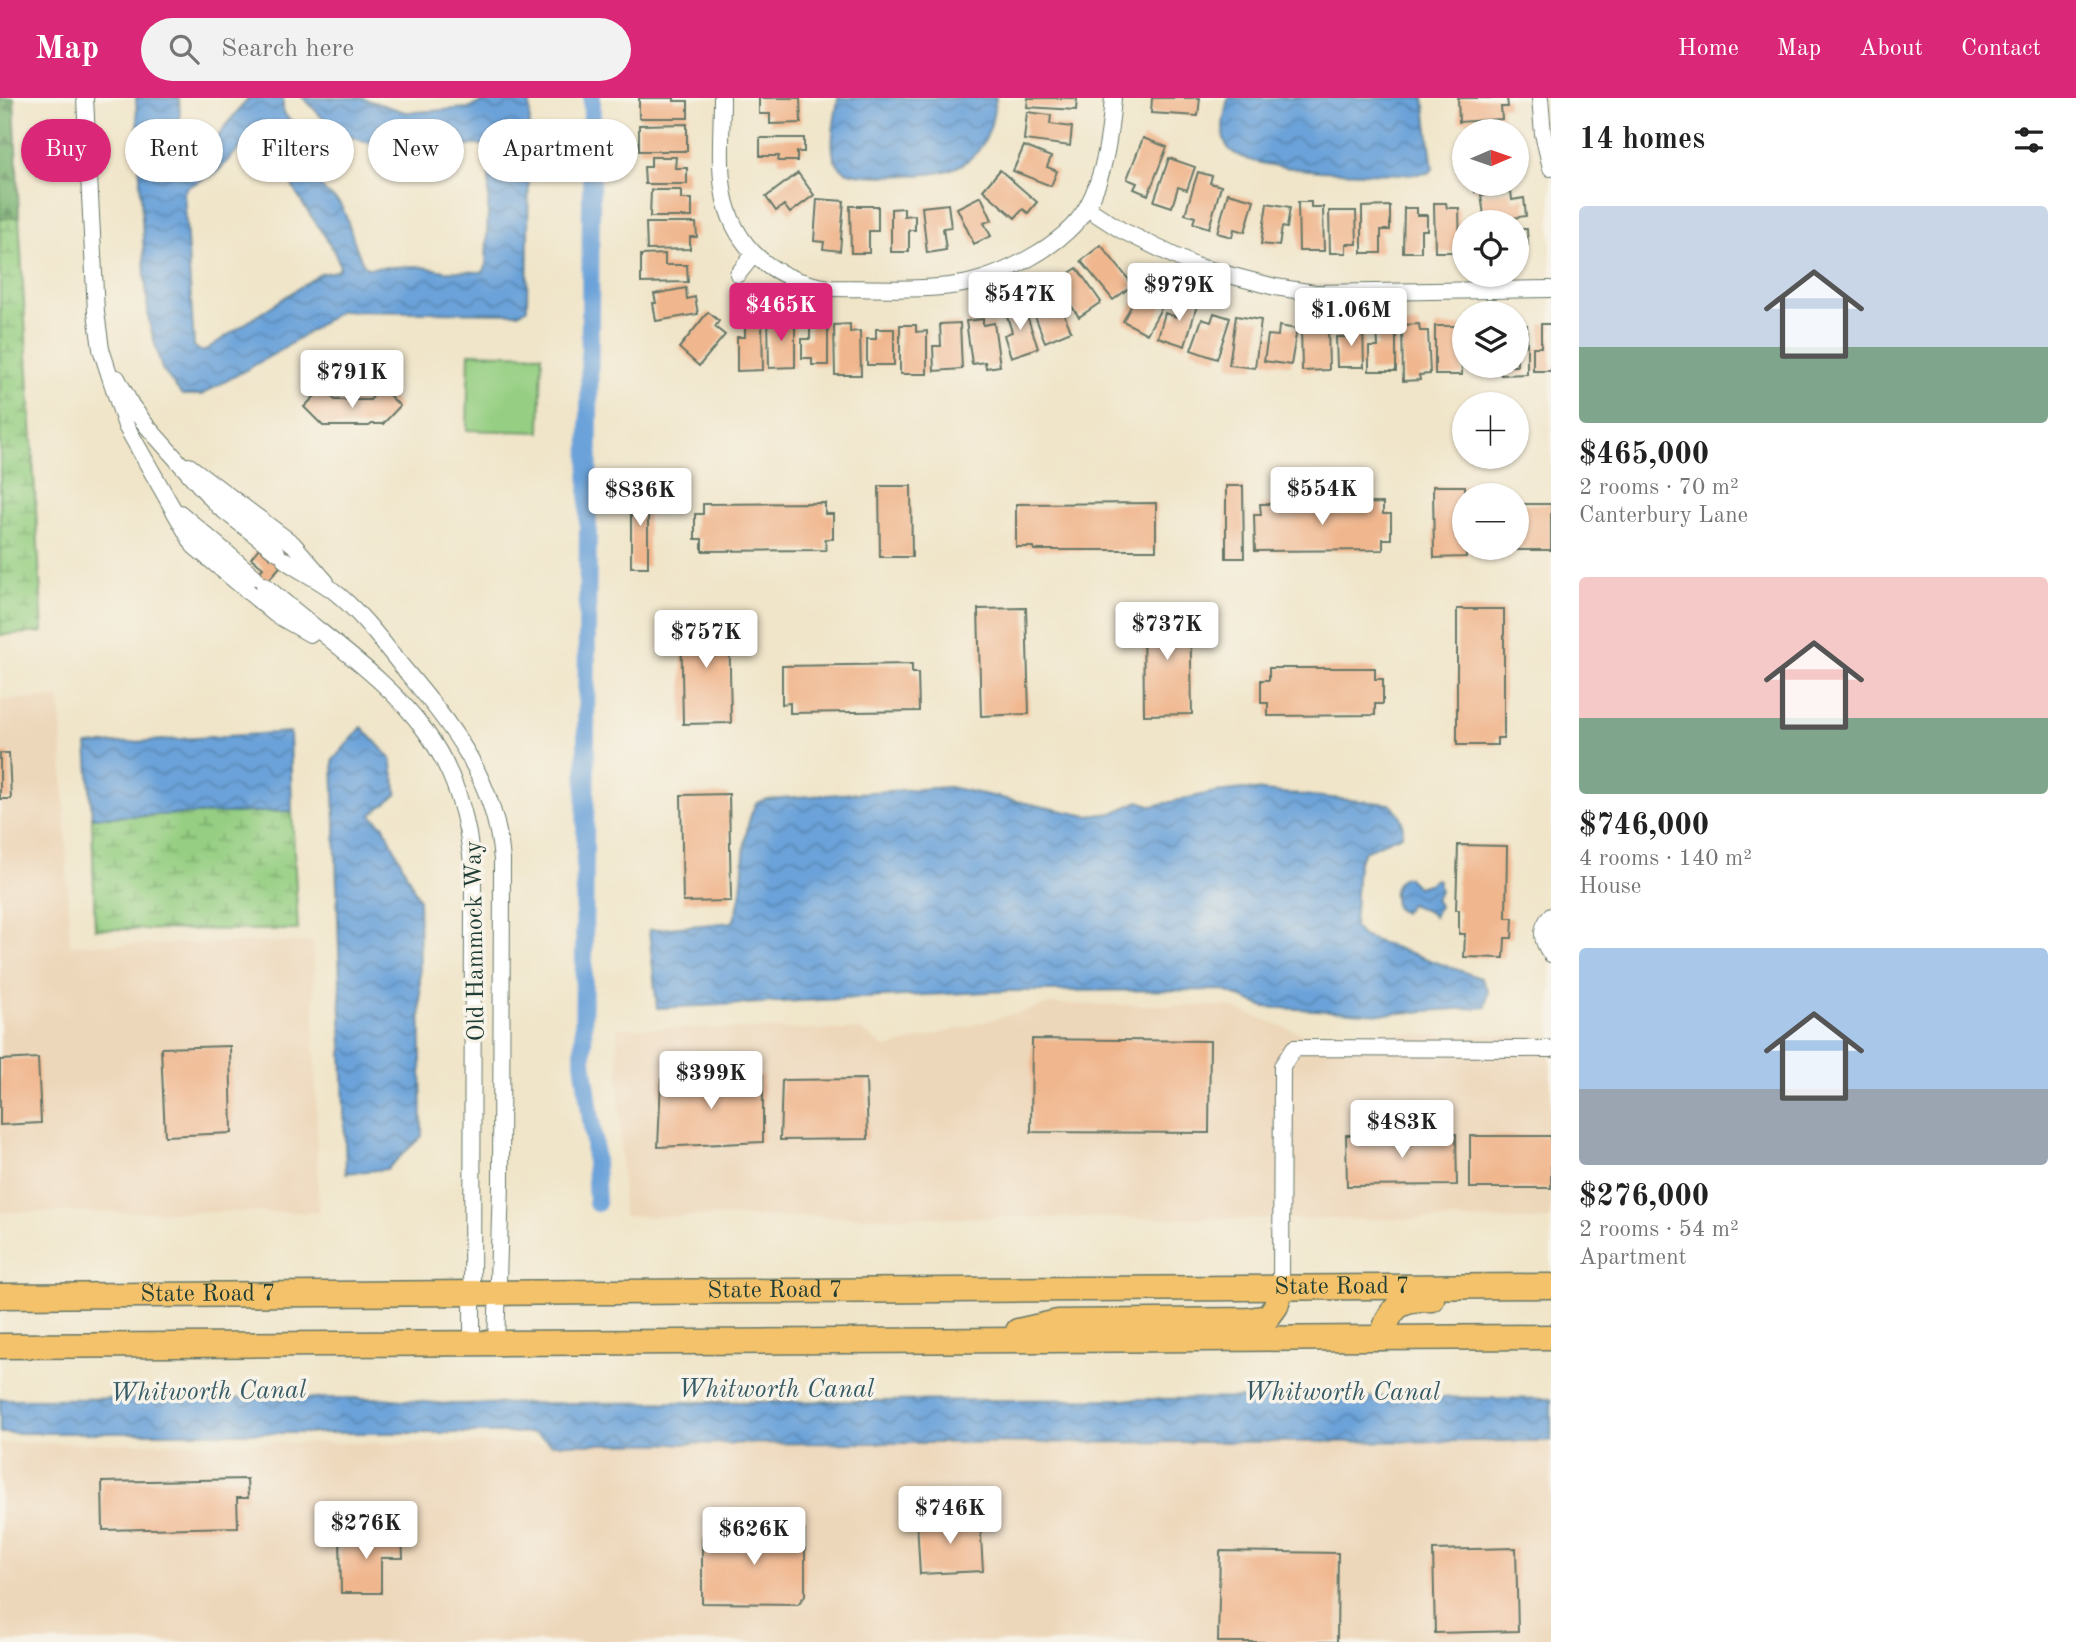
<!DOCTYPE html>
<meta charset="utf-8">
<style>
:root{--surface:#fff;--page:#f2f2f2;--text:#222;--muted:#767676;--accent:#db2777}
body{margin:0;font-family:"Old Standard TT",serif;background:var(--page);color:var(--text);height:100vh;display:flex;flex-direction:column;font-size:26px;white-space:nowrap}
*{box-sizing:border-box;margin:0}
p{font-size:23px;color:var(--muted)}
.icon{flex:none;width:38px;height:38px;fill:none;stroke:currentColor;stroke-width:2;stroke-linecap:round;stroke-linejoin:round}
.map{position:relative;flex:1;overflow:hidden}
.panel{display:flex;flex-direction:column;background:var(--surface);width:525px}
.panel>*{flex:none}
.guide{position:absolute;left:21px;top:21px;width:665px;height:63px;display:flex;gap:14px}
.needle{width:46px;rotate:88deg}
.tools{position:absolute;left:1452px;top:21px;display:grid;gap:14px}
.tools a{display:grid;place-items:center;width:77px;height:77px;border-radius:50%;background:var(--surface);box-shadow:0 2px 5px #0004;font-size:35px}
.price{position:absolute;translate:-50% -60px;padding:0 16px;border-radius:7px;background:#fff;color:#222;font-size:23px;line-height:46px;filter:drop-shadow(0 2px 4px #0008)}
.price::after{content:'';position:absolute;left:50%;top:42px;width:21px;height:16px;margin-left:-10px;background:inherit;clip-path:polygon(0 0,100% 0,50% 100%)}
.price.current{background:var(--accent);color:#fff}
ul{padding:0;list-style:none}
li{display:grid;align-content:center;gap:14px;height:371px;padding:0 28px}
li span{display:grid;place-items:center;height:217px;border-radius:7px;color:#555}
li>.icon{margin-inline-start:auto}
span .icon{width:126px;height:126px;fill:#fffc;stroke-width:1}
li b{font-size:30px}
h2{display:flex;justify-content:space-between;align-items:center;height:84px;padding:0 28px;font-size:30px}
.pill{padding:0 24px;border-radius:32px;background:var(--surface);box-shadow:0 2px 5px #0004;font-size:24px;line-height:63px}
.pill.current{background:var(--accent);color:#fff}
header{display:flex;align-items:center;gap:42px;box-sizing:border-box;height:98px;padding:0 35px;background:var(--accent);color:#fff}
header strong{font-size:33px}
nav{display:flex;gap:38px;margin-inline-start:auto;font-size:24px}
.search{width:490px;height:63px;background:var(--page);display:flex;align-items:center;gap:18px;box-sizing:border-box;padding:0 24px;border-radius:38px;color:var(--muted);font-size:26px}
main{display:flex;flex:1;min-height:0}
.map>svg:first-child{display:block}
.built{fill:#edd7ba}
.grass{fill:#96cf83;stroke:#5a865c;stroke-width:2}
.forest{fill:url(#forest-firs);stroke:#4c7852;stroke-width:2}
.wetland{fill:url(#wetland-marsh);stroke:#5a865c;stroke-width:2}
.water{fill:url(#water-waves);stroke:#457086;stroke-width:2;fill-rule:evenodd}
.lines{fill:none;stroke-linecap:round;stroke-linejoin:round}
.canal{stroke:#6ba2d9;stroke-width:18}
.building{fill:#f0b68d}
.minor-casing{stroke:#687868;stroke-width:18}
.primary-casing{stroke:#687868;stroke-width:27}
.minor{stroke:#fff;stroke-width:16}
.primary{stroke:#f3c26a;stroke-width:24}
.labels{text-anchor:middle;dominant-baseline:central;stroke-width:7;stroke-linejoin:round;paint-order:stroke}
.street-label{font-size:24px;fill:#1f3d34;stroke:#f7f3e8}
.water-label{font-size:26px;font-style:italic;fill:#365b66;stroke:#f7f3e8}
</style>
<header>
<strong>Map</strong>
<div class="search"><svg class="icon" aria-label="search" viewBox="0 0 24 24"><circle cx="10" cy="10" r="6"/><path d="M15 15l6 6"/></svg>Search here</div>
<nav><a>Home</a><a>Map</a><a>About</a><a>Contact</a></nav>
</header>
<main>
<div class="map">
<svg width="1551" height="1544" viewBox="0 0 1551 1544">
<defs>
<pattern id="forest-firs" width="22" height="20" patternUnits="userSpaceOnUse" patternTransform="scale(1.75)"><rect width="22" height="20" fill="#78b271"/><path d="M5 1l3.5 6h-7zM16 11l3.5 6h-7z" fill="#62925e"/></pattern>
<pattern id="wetland-marsh" width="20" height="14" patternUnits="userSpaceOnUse" patternTransform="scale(1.75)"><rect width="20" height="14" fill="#96cf83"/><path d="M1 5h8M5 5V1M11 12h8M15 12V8" fill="none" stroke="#7aa96c"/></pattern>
<pattern id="water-waves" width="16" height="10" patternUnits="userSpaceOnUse" patternTransform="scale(1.75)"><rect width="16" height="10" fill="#6ba2d9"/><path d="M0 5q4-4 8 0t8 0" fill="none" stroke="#5785b1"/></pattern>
</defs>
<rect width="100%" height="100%" fill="#f7f3e8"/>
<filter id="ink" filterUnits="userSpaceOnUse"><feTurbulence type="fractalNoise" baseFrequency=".0143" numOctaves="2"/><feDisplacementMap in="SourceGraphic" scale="14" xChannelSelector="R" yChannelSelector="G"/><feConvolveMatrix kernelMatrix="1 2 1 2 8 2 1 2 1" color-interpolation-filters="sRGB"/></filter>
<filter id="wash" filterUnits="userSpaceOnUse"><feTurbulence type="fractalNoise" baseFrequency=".00686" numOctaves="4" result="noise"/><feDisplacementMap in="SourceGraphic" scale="28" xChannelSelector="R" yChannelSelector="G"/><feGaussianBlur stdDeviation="1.57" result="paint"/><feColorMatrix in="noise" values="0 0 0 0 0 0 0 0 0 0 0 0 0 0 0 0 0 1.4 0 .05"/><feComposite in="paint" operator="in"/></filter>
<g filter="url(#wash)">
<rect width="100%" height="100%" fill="#f0e5c9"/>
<path class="built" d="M60,599L70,847L313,844L318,1114H0V602Z
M1051,906L1227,908L1304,936L1551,938V1122L623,1118L617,930L860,932L886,950Z
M0,1345H1551V1544H0Z"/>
<path class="grass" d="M469,255L542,257L540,334L467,332Z"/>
<path class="forest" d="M0,0H14L19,119L0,121Z"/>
<path class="wetland" d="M19,119L43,534L0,537V121Z
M292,713L298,832L95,831L92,719Z"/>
<path class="water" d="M136,0H179L182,60L185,69L214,45L225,28L249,0H283V12L286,18L319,49L329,51L331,55L330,64L320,74C316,96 334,95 342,109C350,125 357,161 367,170L417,168L445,173L483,174L486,169L490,56L487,48C473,43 454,54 439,55C409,57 360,47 335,30C322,22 314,9 303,0H361L405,14H417L468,10L492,0H530L527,210L522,214L516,215L340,213L283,251L201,297H182L162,271L149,224L145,178ZM261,31C278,32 278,46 280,59C282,69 289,79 293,89C304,113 336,146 340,170L336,173L320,176L204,253H200L194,248L184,94L187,89L215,76L256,33Z
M838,0H996C993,19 990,40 976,55C969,62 959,69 949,72C932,78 865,80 848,74C842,72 839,68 836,64C828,50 836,16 838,0Z
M1228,0H1424L1433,71L1428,75L1418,76C1384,75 1243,77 1227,48C1219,33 1225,16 1228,0Z
M353,260L361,263L365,268H375L376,286H366L365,291L351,295L341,291V286H330L331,269L341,268L342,264Z
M362,629L391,661L397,696L371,717L384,728L419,802L422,1038L387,1071L346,1075L333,662Z
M290,634L292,713L92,719L87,647Z
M949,689L1088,718L1113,715L1139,703L1153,708L1215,694L1244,691L1390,706C1400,714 1405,724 1402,737L1364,753L1358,766L1354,829L1362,838L1481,880L1488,893L1486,909L1383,916L1264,909L1223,892L1007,893L657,910L649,832L733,824C749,786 737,742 756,705L766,701Z
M1403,779H1407L1417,789L1428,786L1435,781L1438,782L1440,793L1435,801L1439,808L1434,819L1429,814L1410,806L1403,815L1397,811C1392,800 1392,786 1403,779Z
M1427,1299L1551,1301V1343L552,1346L534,1335H0V1301L381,1300L447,1306Z"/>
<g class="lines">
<path class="canal" d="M592,0L583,963L594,1044L597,1105"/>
</g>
<g id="blocks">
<path class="building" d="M639,0H674V3H688V20H639Z
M759,0H800L801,25L770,26V16H759Z
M1028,0H1077L1076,12L1027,9Z
M1152,0H1200L1198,18L1151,15Z
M1458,0H1507L1508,9H1501L1502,21L1459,24Z
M1027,14L1051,17L1050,26L1072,29L1070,48L1024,42Z
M687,26V53H639V27Z
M760,40H804V54H797V63H778L779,58H760Z
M1143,40L1167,49L1148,97L1134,91L1137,85L1127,81Z
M1024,48L1051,59L1047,69L1057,73L1051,88L1013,73Z
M651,59H676L675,70H687V86H645L644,69H651Z
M1169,60L1195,69L1187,92L1178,89L1172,109L1154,103Z
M1000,72L1037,104L1028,115L1023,111L1015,120L983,92Z
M1198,74L1212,78L1210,85L1221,88L1209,130L1193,125L1195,119L1185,116Z
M798,75L814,97L790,115L784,107L776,113L766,99Z
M1474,86H1508V87L1475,94Z
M651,92H681V101H692V119H650Z
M1511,93L1512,102L1524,100L1526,118L1485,124L1481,97Z
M1228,95L1254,102L1245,134L1234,131L1232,139L1217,135Z
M981,98L992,122L984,125L991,138L974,146L957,110Z
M817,101L844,103L840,153L823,151L824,144L814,143Z
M1298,104H1311V109H1323L1324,153H1299Z
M1267,105L1290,109L1287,130L1282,129L1279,148L1261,146Z
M1434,105H1446L1447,110H1459L1460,154H1435Z
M948,106L951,129L943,130L946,152L927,155L922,109Z
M850,108H878V133H869V155H851Z
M1390,108V132H1381V155H1362V109Z
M904,110V118L915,117V132H909V154H891V111Z
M1404,110H1417V117H1427V132H1421V154H1403Z
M1329,113H1356L1357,146H1346V155H1330Z
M646,125H696L697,139H690V151L647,152Z
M1517,131H1527L1528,147L1520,148V158H1517Z
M1101,147L1133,187L1113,202L1081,163Z
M665,156V167H687L688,184L641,185V157Z
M1077,170L1101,204L1079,219L1064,197L1071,192L1062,180Z
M686,190L687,201L695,199L698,216L656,223L653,205H656L654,196Z
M1152,190L1168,198L1147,236L1123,223L1139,193L1148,198Z
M1056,196L1071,233L1045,244L1029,202L1041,197L1043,201Z
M1182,199L1198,204L1185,248L1158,239L1165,215L1176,219Z
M1023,206L1038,250L1011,259L1004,237L1012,234L1005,212Z
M708,214L719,223L715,229L725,237L699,268L679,250Z
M1214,215L1230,220L1217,261L1191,252L1202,221L1211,224Z
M768,218H784V225H795V269L769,270Z
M1236,218L1261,222L1255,270L1229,267Z
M983,221V227L994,225L1000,268L986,270L985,264L972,266L966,223Z
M810,225H828V267H812V260H802V241H810Z
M960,225L962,271L934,273L933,248H941L940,226Z
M745,226H762L763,272L737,273V239H745Z
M850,226V234L860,233L861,277H835L834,227Z
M1377,226H1396V273H1369V249H1378Z
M1419,226L1420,233H1428L1430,276L1419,277L1420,282L1403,283L1402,227Z
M1541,226H1551V273H1533V249H1541Z
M900,227H916V234L927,233V276H900Z
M1328,227L1329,272L1302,273L1301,228Z
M1347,227H1363L1364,269H1337L1336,239H1347Z
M1517,227H1527V276L1501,277V268H1517Z
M1279,228L1297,231L1291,267L1264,263L1268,237L1278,238Z
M1435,228H1461L1462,277H1435Z
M876,231H894V267H867V241H876Z
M381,289L400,308L383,326H372L369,328H323L304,309L323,290L335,302H370Z
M879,388H911L912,459H880Z
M1226,388H1243L1244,460H1226Z
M1433,388H1465L1466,459L1434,460Z
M631,390H648V469H631Z
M825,405V416H833V441H825L826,452L702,453V441H695V416H703V406Z
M1156,405V452H1034L1033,449H1016V406Z
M1383,405V416H1391V441H1383V452L1255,453L1254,417H1261L1260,406Z
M1517,406H1551V452H1517Z
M283,447L292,455L259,493L250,485L263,470L251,460L259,450L271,460Z
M1026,510L1029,616L981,618L978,511Z
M1190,510L1192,616L1144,617L1143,511Z
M1457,511H1504V640H1497V647H1457Z
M681,519H729L731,625L683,626Z
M912,566V575H918L919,613L790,615V605L782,606V568Z
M1269,570H1375V581H1383V606H1375V617L1268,618V605H1261V582H1269Z
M0,655H9L11,701H0Z
M729,696L731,803L683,804L681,697Z
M1458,747L1507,748L1506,820H1513L1512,840H1505L1504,860L1464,859L1465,836H1459V812H1456Z
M1032,941L1210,943L1209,1035L1031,1034Z
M230,948L232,1035L165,1038L161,950Z
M38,960L41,1025L0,1027V962Z
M763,977V1044L658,1049L661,981Z
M866,981L868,1041L780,1042L782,982Z
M1456,1036L1457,1087L1347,1088L1346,1037Z
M1470,1038H1551V1090H1470Z
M247,1381L248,1400H237L238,1429L103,1432L102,1384Z
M980,1421L983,1473L920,1476L917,1424Z
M707,1432H805V1498L798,1506L702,1505V1439Z
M340,1438H402L403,1460H381V1495H341Z
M1516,1450L1518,1533L1435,1535L1433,1452Z
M1220,1453L1338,1455L1337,1544H1218Z"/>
</g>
</g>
<g filter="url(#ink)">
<use href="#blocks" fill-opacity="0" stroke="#687868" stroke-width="2"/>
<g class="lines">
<defs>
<path id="minor" d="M85,0L96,214L101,251L126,328L194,448L275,516L310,536
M722,0C722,33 718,70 725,102C738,155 777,182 829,190C868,190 919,193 957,187C998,181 1066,147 1087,109C1105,77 1110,36 1113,0
M1540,0L1543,36L1551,70
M1087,110L1121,132L1195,168L1275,189L1315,195L1551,191
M738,176L754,156
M117,280L131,307L146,327L201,389L219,409L277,454
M189,368L293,446L326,484
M180,415L255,479
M285,462C301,474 320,482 335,494C360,514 380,541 400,566C451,627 495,679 502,762L501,1087L496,1247
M264,487C372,581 464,620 473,780L472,1247
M1551,818C1539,831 1542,844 1551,856
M1281,1190L1282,968L1294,950L1551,951"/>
<g id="primary">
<path id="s1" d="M0,1198L1551,1188"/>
<path d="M1018,1233L1058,1224L1249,1222L1268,1219L1276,1208L1281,1190"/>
<path d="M1382,1240C1390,1208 1399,1202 1432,1201"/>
<path d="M0,1248L1551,1239"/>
</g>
</defs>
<use href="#minor" class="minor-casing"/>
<use href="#primary" class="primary-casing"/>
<use href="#minor" class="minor"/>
<use href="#primary" class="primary"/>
</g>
</g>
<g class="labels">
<g class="street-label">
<text transform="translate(476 843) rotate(-91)">Old Hammock Way</text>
<text stroke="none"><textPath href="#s1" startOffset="1342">State Road 7</textPath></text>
<text stroke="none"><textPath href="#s1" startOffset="775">State Road 7</textPath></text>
<text stroke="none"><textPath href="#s1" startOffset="208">State Road 7</textPath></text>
</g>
<g class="water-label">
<text x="776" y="1292">Whitworth Canal</text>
<text transform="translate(208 1294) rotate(-1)">Whitworth Canal</text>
<text x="1342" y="1295">Whitworth Canal</text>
</g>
</g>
</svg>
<div class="tools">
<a><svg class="needle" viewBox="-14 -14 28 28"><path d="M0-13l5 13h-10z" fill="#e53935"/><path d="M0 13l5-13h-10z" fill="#767676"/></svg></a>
<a><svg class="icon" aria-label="locate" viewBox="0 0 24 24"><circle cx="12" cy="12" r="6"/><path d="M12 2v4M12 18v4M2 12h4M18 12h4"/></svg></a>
<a><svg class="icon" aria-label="layers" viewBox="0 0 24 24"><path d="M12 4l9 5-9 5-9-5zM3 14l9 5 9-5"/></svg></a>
<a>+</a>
<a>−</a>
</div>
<b class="price" style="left:1179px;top:225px">$979K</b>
<b class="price" style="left:1020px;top:234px">$547K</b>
<b class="price current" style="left:781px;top:245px">$465K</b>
<b class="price" style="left:1351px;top:250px">$1.06M</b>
<b class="price" style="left:352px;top:312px">$791K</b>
<b class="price" style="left:1322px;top:429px">$554K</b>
<b class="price" style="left:640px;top:430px">$836K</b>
<b class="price" style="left:1167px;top:564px">$737K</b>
<b class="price" style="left:706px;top:572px">$757K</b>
<b class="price" style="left:711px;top:1013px">$399K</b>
<b class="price" style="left:1402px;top:1062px">$483K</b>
<b class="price" style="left:950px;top:1448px">$746K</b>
<b class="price" style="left:366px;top:1463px">$276K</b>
<b class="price" style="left:754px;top:1469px">$626K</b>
<div class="guide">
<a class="pill current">Buy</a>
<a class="pill">Rent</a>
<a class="pill">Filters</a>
<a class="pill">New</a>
<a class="pill">Apartment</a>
</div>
</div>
<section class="panel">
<h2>14 homes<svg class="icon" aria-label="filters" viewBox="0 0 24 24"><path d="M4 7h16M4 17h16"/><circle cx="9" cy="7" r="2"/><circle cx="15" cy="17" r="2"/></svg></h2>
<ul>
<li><span style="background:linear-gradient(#c9d6e8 65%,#7fa58c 0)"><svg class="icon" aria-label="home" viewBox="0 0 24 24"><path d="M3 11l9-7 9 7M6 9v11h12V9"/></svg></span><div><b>$465,000</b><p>2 rooms · 70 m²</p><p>Canterbury Lane</p></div></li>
<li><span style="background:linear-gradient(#f6c9c9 65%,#7fa58c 0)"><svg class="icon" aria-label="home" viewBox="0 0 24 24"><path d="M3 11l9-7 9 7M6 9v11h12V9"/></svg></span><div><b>$746,000</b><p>4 rooms · 140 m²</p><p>House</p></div></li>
<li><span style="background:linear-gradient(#a9c7e8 65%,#9aa5b1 0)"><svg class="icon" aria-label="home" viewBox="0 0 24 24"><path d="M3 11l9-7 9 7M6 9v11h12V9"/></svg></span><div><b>$276,000</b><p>2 rooms · 54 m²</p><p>Apartment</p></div></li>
</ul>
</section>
</main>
